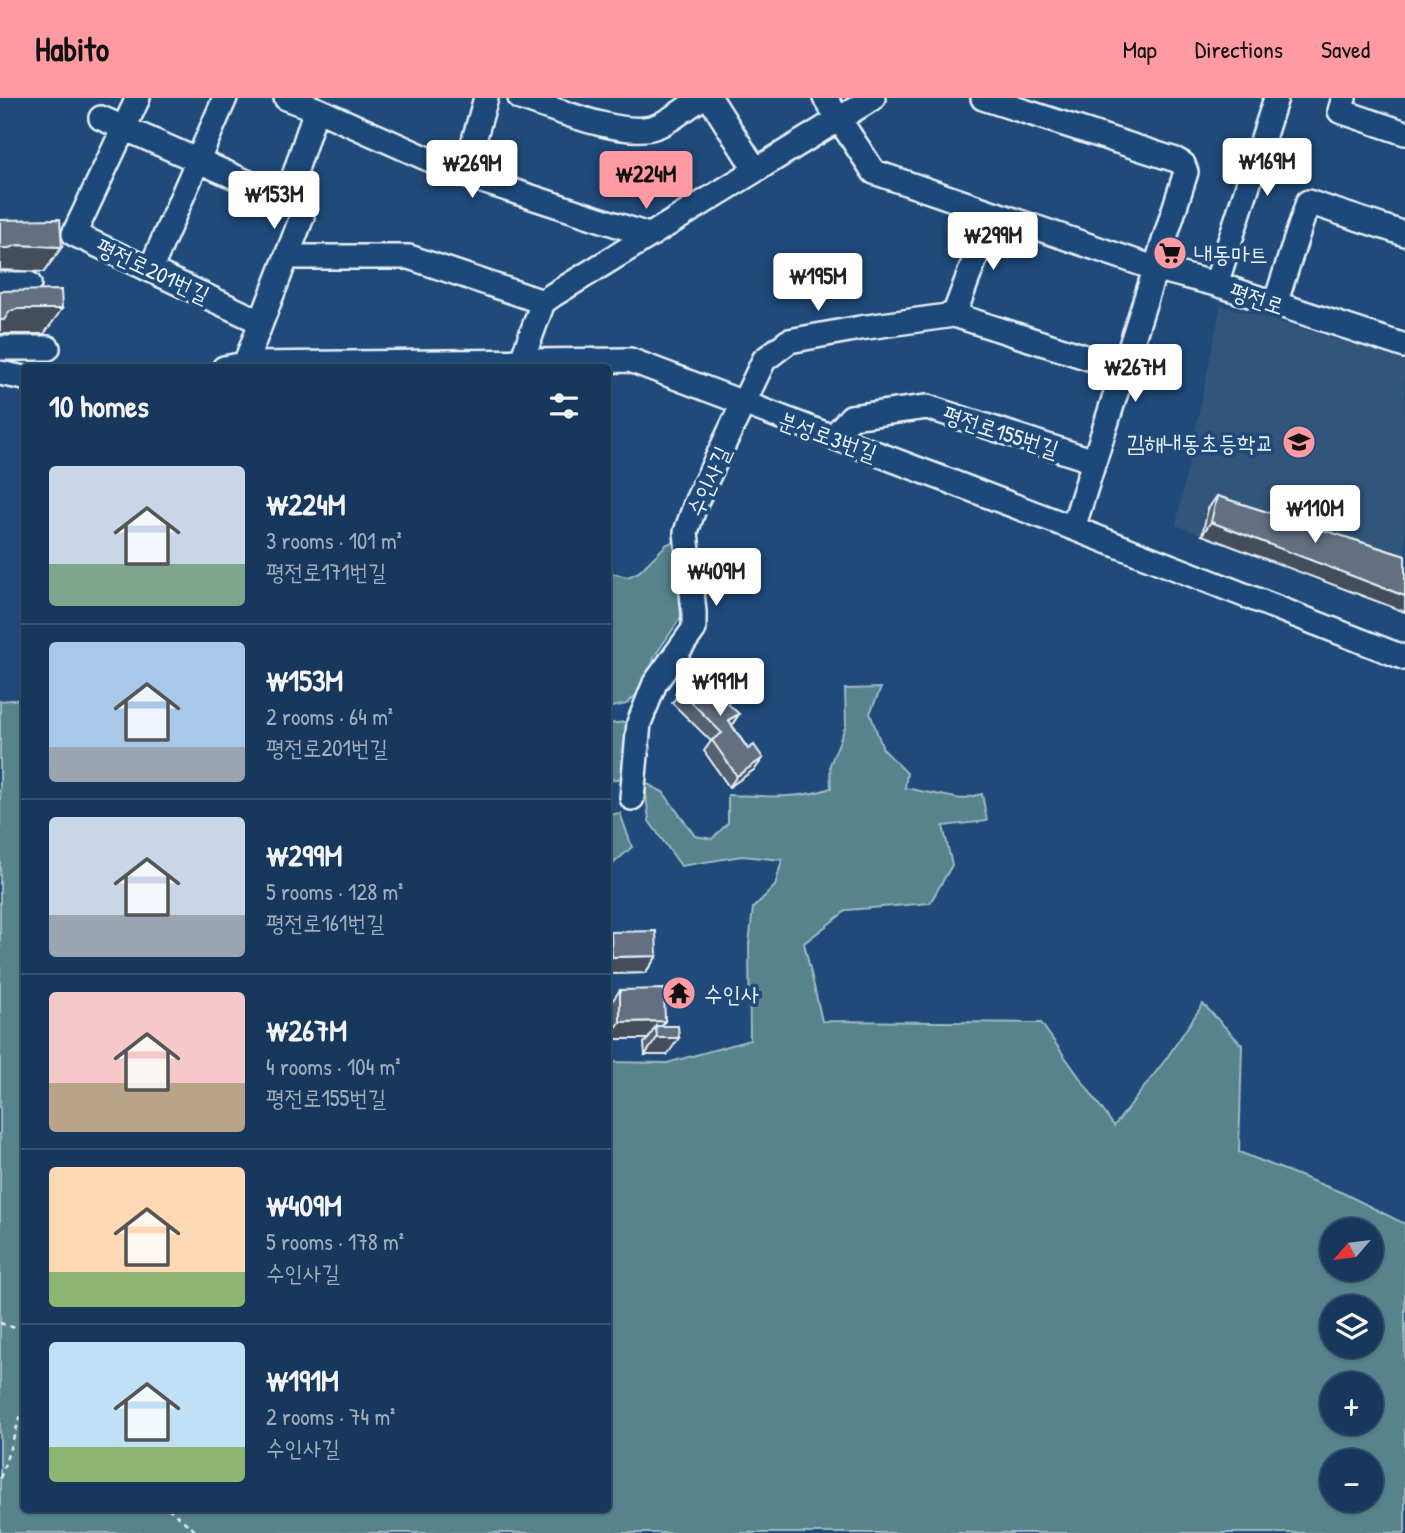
<!DOCTYPE html>
<meta charset="utf-8">
<style>
:root{--surface:#17385c;--page:#244365;--text:#f1f3f6;--muted:#9eacbb;--line:#365272;--accent:#ff9aa2}
body{margin:0;font-family:"Patrick Hand","Poor Story",sans-serif;background:var(--page);color:var(--text);height:100vh;display:flex;flex-direction:column;font-size:26px;white-space:nowrap}
*{box-sizing:border-box;margin:0}
p{font-size:23px;color:var(--muted)}
.icon{flex:none;width:38px;height:38px;fill:none;stroke:currentColor;stroke-width:2;stroke-linecap:round;stroke-linejoin:round}
.map{position:relative;flex:1;overflow:hidden}
.side{position:absolute;left:21px;top:266px;width:590px;height:1148px;display:flex;flex-direction:column;background:var(--surface);border-radius:7px;box-shadow:0 2px 5px #0004,0 0 0 2px var(--line)}
.side>*{flex:none}
.needle{width:46px;rotate:242deg}
.fabs{position:absolute;left:1320px;top:1120px;display:grid;gap:14px}
.fabs a{display:grid;place-items:center;width:63px;height:63px;border-radius:50%;background:var(--surface);box-shadow:0 2px 5px #0004,0 0 0 2px var(--line);font-size:35px}
.price{position:absolute;translate:-50% -60px;padding:0 16px;border-radius:7px;background:#fff;color:#222;font-size:23px;line-height:46px;filter:drop-shadow(0 2px 4px #0008)}
.price::after{content:'';position:absolute;left:50%;top:42px;width:21px;height:16px;margin-left:-10px;background:inherit;clip-path:polygon(0 0,100% 0,50% 100%)}
.price.current{background:var(--accent);color:#111}
ul{padding:0;list-style:none}
li{display:flex;align-items:center;gap:21px;height:175px;padding:0 28px}
li+li{border-top:2px solid var(--line)}
li span{display:grid;place-items:center;flex:none;width:196px;height:140px;border-radius:7px;color:#555}
li>.icon{margin-inline-start:auto}
span .icon{width:84px;height:84px;fill:#fffc;stroke-width:1}
li b{font-size:30px}
h2{display:flex;justify-content:space-between;align-items:center;height:84px;padding:0 28px;font-size:30px}
header{display:flex;align-items:center;gap:42px;box-sizing:border-box;height:98px;padding:0 35px;background:var(--accent);color:#111}
header strong{font-size:33px}
nav{display:flex;gap:38px;margin-inline-start:auto;font-size:24px}
.map>svg:first-child{display:block}
.built{fill:#33557c}
.green{fill:#56838c;stroke:#9fbac2;stroke-width:2;fill-rule:evenodd}
.lines{fill:none;stroke-linecap:round;stroke-linejoin:round}
.minor-casing{stroke:#e8f1f8;stroke-width:28}
.path{stroke:#e8f1f8;stroke-width:2.5;stroke-dasharray:5 5;stroke-linecap:butt}
.minor{stroke:#1f4a7a;stroke-width:23}
.wall{fill:#54606f;stroke:#e8f1f8;stroke-width:2}
.shaded-wall{fill:#454e5a;stroke:#e8f1f8;stroke-width:2}
.building{fill:#627081;stroke:#e8f1f8;stroke-width:2}
.labels{text-anchor:middle;dominant-baseline:central;stroke-width:7;stroke-linejoin:round;paint-order:stroke}
.poi-label{font-size:23px;fill:#e8f1f8;stroke:#1f4a7a;text-anchor:start}
.street-label{font-size:23px;fill:#e8f1f8;stroke:#1f4a7a}
</style>
<header>
<strong>Habito</strong>
<nav><a>Map</a><a>Directions</a><a>Saved</a></nav>
</header>
<div class="map">
<svg width="1405" height="1435" viewBox="0 0 1405 1435">
<rect width="100%" height="100%" fill="#1f4a7a"/>
<filter id="ink" filterUnits="userSpaceOnUse"><feTurbulence type="fractalNoise" baseFrequency=".0143" numOctaves="2"/><feDisplacementMap in="SourceGraphic" scale="14" xChannelSelector="R" yChannelSelector="G"/><feConvolveMatrix kernelMatrix="1 2 1 2 8 2 1 2 1" color-interpolation-filters="sRGB"/></filter>
<g filter="url(#ink)">
<path class="built" d="M1221,207L1405,261V514L1176,427Z"/>
<path class="green" d="M678,442L690,506L654,559L651,584L626,606L607,610V474L628,479L639,474L667,446Z
M881,590L870,615L883,651L907,675L905,690L961,701L982,696L987,723L943,728L952,767L930,805L847,812L804,845L822,923L1041,925L1114,1028L1166,961L1203,906L1242,947L1239,1054L1343,1095L1405,1126V1435H0V603L24,601V1410H607V964L667,965L750,942L749,847L753,810L775,788L782,762L742,758L681,768L649,723L645,685L663,694L695,738L712,741L728,725V697C762,698 798,702 831,690L830,667L846,627L845,591ZM1332,1132H1370V1171H1332ZM1370,1209V1248H1332V1209ZM1332,1286H1370V1325H1332ZM1332,1363H1370V1402H1332Z
M626,624L627,668L622,680L607,683V626Z
M620,715L632,749L607,771V717Z"/>
<g class="lines">
<defs>
<path id="minor" d="M138,0L74,136L261,224
M286,0L316,11L464,77L648,137
M520,0C552,10 619,38 651,30C666,27 688,8 702,0
M710,0L755,71
M825,0L874,74L1154,170L1216,186L1405,248
M983,0L1176,62L1183,66L1186,74L1073,430
M1344,0L1340,13L1405,35
M101,20L299,107
M464,77L486,0
M288,159H409L543,204
M151,170L225,0
M0,186H29
M1216,186L1276,0
M1275,206L1308,104L1405,136
M954,217L992,115
M0,250H48
M522,262L543,204L553,197L873,0
M245,266L302,119L293,81L316,11
M224,270L245,266L630,262L1073,430L1405,560
M0,275L24,280
M833,339L851,319L927,309L1094,363
M632,700L639,625L655,585L694,531V514L686,434L697,402L764,262L789,243L860,230L954,217L1123,271"/>
</defs>
<use href="#minor" class="minor-casing"/>
<path class="path" d="M0,1225L24,1233
M0,1380L24,1308
M168,1410L198,1435"/>
<use href="#minor" class="minor"/>
</g>
<path class="wall" d="M1217,398L1405,458L1202,437L1208,411Z
M683,584L730,608L739,616L732,627L748,651L763,660L755,671L729,689L704,653L711,643L672,605L677,598L675,596Z
M611,834L657,858L645,875L607,876V840Z
M620,892L661,928L667,957H645L644,945L648,941H609L607,944L608,909Z"/>
<path class="shaded-wall" d="M18,147L62,149L44,174L0,172V150Z
M17,211H62L44,236H0V222L10,213Z
M1211,424L1405,498V514L1202,437Z
M739,616L731,628L728,622Z
M763,660L755,671L729,689L737,678Z
M657,858L645,875L607,876V866L612,859Z
M665,923L657,935L656,928L648,941H609L607,944V937H611L620,924Z
M657,940H679L667,957H645Z"/>
<path class="building" d="M60,121L62,149L18,147L9,150H0V122Z
M61,192L62,211H17L10,213L4,222H0V193Z
M1217,398L1405,458V498L1211,424Z
M705,568L736,598L728,606L739,616L728,622L748,651L754,647L763,660L737,678L712,642L722,635L680,593L686,587L683,584L691,575L695,578Z
M656,833L657,858L612,859L611,834Z
M664,891L665,923L620,924V892Z
M607,918H612V937H607Z
M656,928H678L679,940H657Z"/>
</g>
<defs>
<symbol id="supermarket-disc" viewBox="-11 -11 22 22"><circle r="9.5" fill="#ff9aa2" stroke="#1f4a7a"/><path d="M-6-5.5h2.5l.6 2H6L4.5 2H-2.5L-4.4-4H-6ZM-1.5 3.2a1.3 1.3 0 1 0 .1 0ZM3 3.2a1.3 1.3 0 1 0 .1 0Z" fill="#111"/></symbol>
<symbol id="school-disc" viewBox="-11 -11 22 22"><circle r="9.5" fill="#ff9aa2" stroke="#1f4a7a"/><path d="M0-5L7-2L0 1L-7-2ZM-4 1L0 2.5L4 1V4Q0 6-4 4Z" fill="#111"/></symbol>
<symbol id="temple-disc" viewBox="-11 -11 22 22"><circle r="9.5" fill="#ff9aa2" stroke="#1f4a7a"/><path d="M0-6L5-2H3V0L6.5 2.5H4V6H1.5V3h-3V6H-4V2.5H-6.5L-3 0V-2H-5Z" fill="#111"/></symbol>
</defs>
<g fill-rule="evenodd">
<use href="#supermarket-disc" x="1151" y="136" width="38" height="38"/>
<use href="#school-disc" x="1280" y="325" width="38" height="38"/>
<use href="#temple-disc" x="660" y="876" width="38" height="38"/>
</g>
<g class="labels">
<g class="poi-label">
<text x="1194" y="155">내동마트</text>
<text x="1274" y="344" text-anchor="end">김해내동초등학교</text>
<text x="704" y="895">수인사</text>
</g>
<g class="street-label">
<text transform="translate(153 172) rotate(25)">평전로201번길</text>
<text transform="translate(1257 200) rotate(18)">평전로</text>
<text transform="translate(1001 333) rotate(18)">평전로155번길</text>
<text transform="translate(828 338) rotate(20)">분성로3번길</text>
<text transform="translate(708 383) rotate(-66)">수인사길</text>
</g>
</g>
</svg>
<div class="fabs">
<a><svg class="needle" viewBox="-14 -14 28 28"><path d="M0-13l5 13h-10z" fill="#e53935"/><path d="M0 13l5-13h-10z" fill="#9eacbb"/></svg></a>
<a><svg class="icon" aria-label="layers" viewBox="0 0 24 24"><path d="M12 4l9 5-9 5-9-5zM3 14l9 5 9-5"/></svg></a>
<a>+</a>
<a>−</a>
</div>
<b class="price" style="left:1267px;top:100px">₩169M</b>
<b class="price" style="left:472px;top:102px">₩269M</b>
<b class="price current" style="left:646px;top:113px">₩224M</b>
<b class="price" style="left:274px;top:133px">₩153M</b>
<b class="price" style="left:993px;top:174px">₩299M</b>
<b class="price" style="left:818px;top:215px">₩195M</b>
<b class="price" style="left:1135px;top:306px">₩267M</b>
<b class="price" style="left:1315px;top:447px">₩110M</b>
<b class="price" style="left:716px;top:510px">₩409M</b>
<b class="price" style="left:720px;top:620px">₩191M</b>
<section class="side">
<h2>10 homes<svg class="icon" aria-label="filters" viewBox="0 0 24 24"><path d="M4 7h16M4 17h16"/><circle cx="9" cy="7" r="2"/><circle cx="15" cy="17" r="2"/></svg></h2>
<ul>
<li><span style="background:linear-gradient(#c9d6e8 70%,#7fa58c 0)"><svg class="icon" aria-label="home" viewBox="0 0 24 24"><path d="M3 11l9-7 9 7M6 9v11h12V9"/></svg></span><div><b>₩224M</b><p>3 rooms · 101 m²</p><p>평전로171번길</p></div></li>
<li><span style="background:linear-gradient(#a9c7e8 75%,#9aa5b1 0)"><svg class="icon" aria-label="home" viewBox="0 0 24 24"><path d="M3 11l9-7 9 7M6 9v11h12V9"/></svg></span><div><b>₩153M</b><p>2 rooms · 64 m²</p><p>평전로201번길</p></div></li>
<li><span style="background:linear-gradient(#c9d6e8 70%,#9aa5b1 0)"><svg class="icon" aria-label="home" viewBox="0 0 24 24"><path d="M3 11l9-7 9 7M6 9v11h12V9"/></svg></span><div><b>₩299M</b><p>5 rooms · 128 m²</p><p>평전로161번길</p></div></li>
<li><span style="background:linear-gradient(#f6c9c9 65%,#b9a48a 0)"><svg class="icon" aria-label="home" viewBox="0 0 24 24"><path d="M3 11l9-7 9 7M6 9v11h12V9"/></svg></span><div><b>₩267M</b><p>4 rooms · 104 m²</p><p>평전로155번길</p></div></li>
<li><span style="background:linear-gradient(#ffd9b3 75%,#8fb573 0)"><svg class="icon" aria-label="home" viewBox="0 0 24 24"><path d="M3 11l9-7 9 7M6 9v11h12V9"/></svg></span><div><b>₩409M</b><p>5 rooms · 178 m²</p><p>수인사길</p></div></li>
<li><span style="background:linear-gradient(#bfe0f5 75%,#8fb573 0)"><svg class="icon" aria-label="home" viewBox="0 0 24 24"><path d="M3 11l9-7 9 7M6 9v11h12V9"/></svg></span><div><b>₩191M</b><p>2 rooms · 74 m²</p><p>수인사길</p></div></li>
</ul>
</section>
</div>
